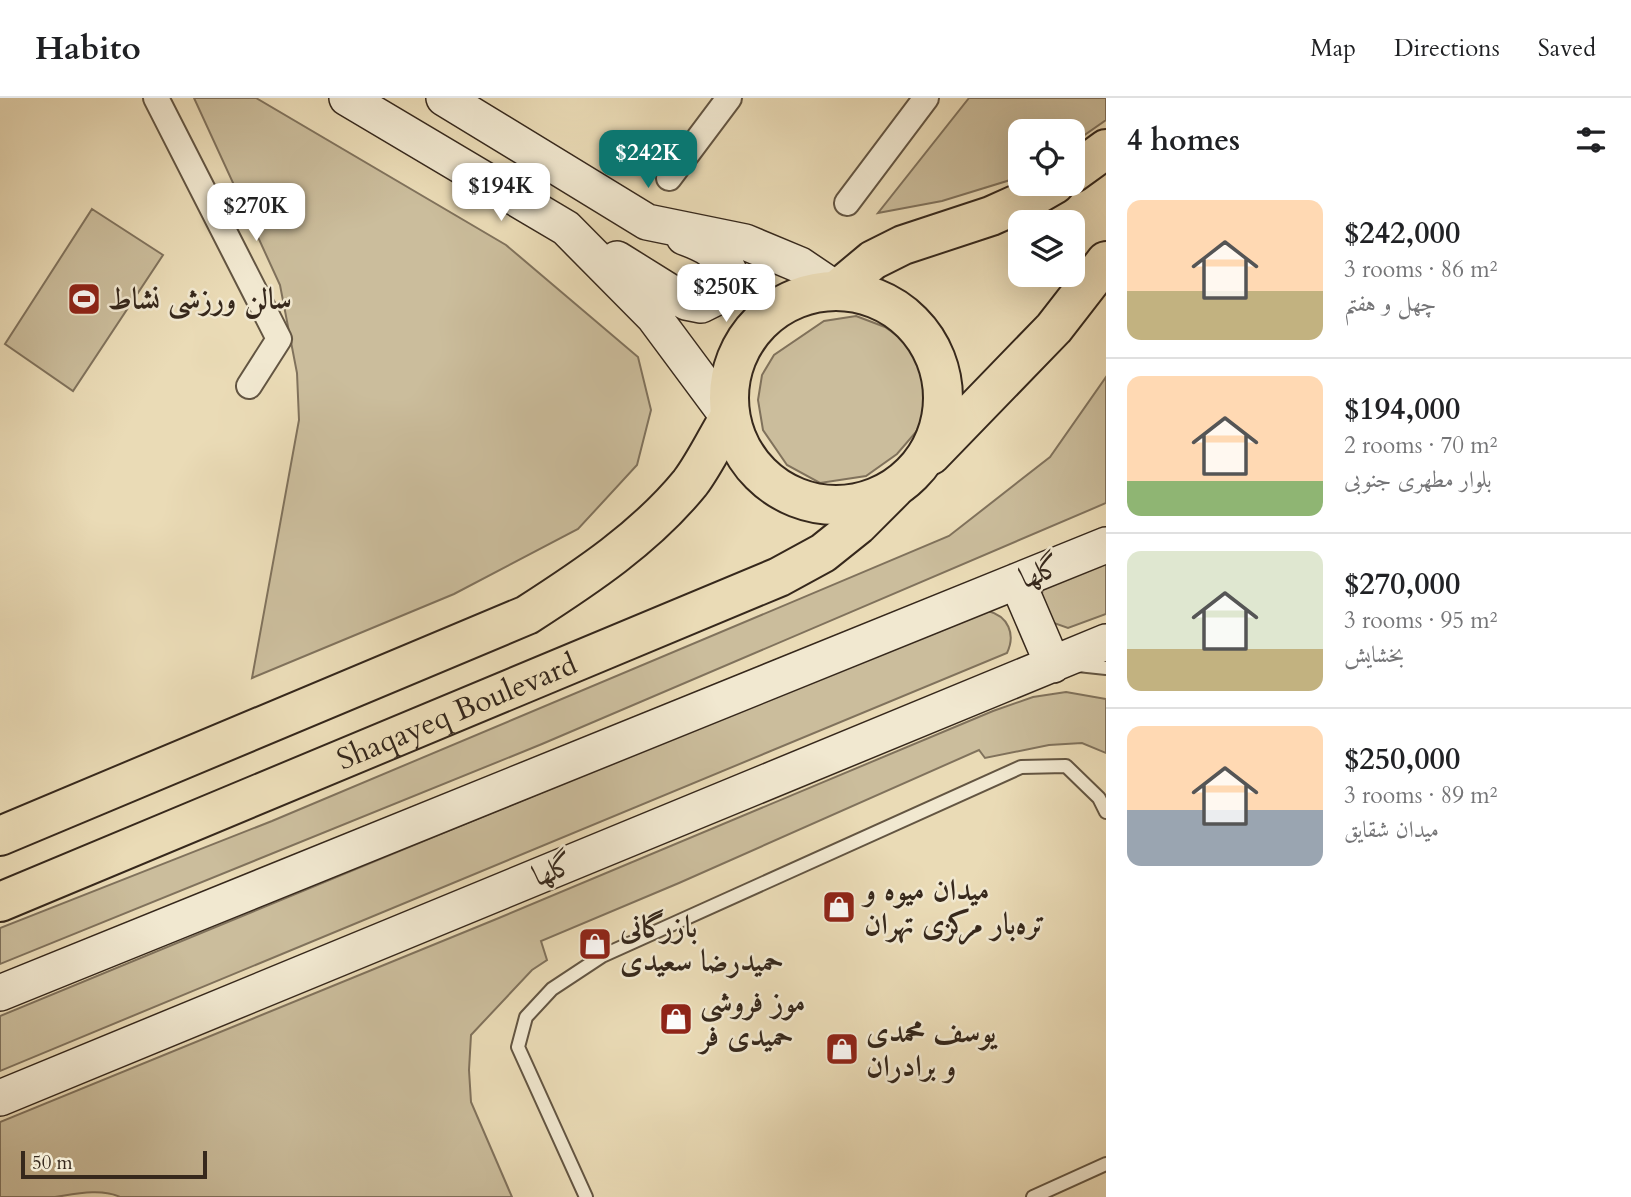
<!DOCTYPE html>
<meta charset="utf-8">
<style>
:root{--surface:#fff;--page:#f6f6f6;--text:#202124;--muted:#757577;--line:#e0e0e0;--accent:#0f766e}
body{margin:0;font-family:Cardo,Amiri,serif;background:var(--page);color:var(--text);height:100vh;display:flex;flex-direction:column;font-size:26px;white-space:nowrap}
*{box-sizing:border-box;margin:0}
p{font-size:23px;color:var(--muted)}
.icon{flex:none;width:38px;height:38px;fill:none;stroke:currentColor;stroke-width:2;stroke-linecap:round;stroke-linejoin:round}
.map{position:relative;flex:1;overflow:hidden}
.sheet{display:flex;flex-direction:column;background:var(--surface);width:525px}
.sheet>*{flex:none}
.tools{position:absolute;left:1008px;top:21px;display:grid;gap:14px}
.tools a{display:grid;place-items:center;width:77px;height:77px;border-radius:14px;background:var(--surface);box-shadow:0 7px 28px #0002;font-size:35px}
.scale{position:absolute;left:21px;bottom:18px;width:186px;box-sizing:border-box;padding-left:7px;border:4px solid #36281c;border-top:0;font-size:19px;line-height:24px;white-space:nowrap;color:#36281c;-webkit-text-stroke:5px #f1e8d0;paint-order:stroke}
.price{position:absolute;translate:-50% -60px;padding:0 16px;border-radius:14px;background:#fff;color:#222;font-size:23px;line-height:46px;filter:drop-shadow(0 2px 4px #0008)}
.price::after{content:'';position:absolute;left:50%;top:42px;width:21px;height:16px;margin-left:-10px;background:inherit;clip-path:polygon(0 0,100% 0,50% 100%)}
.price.current{background:var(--accent);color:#fff}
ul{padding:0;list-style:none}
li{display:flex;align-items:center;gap:21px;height:175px;padding:0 21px}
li+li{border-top:2px solid var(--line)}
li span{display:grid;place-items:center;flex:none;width:196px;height:140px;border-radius:14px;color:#555}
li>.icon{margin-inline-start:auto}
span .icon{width:84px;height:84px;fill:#fffc;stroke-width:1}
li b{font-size:30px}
h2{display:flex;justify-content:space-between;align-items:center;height:84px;padding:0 21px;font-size:30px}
header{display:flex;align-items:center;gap:42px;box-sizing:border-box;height:98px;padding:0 35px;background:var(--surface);border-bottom:2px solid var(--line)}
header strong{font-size:33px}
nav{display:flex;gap:38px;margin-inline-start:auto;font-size:24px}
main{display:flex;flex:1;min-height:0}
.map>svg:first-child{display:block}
.green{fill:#cbbd9c;stroke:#80725c;stroke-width:2}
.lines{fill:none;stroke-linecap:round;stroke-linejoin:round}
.lane-casing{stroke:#635542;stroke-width:16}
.street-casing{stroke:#635542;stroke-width:28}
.secondary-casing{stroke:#36281c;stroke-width:38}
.primary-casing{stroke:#36281c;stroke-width:42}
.lane{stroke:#f1e8d0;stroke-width:12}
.street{stroke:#f1e8d0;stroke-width:24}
.secondary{stroke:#f1e8d0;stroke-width:35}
.primary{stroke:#eadbb6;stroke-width:38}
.labels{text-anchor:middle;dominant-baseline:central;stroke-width:5;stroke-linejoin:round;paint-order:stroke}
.poi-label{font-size:30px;font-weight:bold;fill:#36281c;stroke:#f1e8d0;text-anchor:start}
.street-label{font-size:30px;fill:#36281c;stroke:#f1e8d0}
</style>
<header>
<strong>Habito</strong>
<nav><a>Map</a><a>Directions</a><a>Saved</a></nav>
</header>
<main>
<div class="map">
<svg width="1106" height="1099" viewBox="0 0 1106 1099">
<rect width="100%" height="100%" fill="#eadbb6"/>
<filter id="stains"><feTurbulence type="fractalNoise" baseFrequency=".00286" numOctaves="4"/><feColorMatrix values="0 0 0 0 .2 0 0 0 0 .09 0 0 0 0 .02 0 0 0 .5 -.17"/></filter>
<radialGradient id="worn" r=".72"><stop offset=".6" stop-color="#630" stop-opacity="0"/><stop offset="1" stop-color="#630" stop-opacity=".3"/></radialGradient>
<path class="green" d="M194,0H256L506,147L638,259L651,312L637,367L578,431L454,496L252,580L299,322L297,275L280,187Z
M969,0H1106V22L1073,45V33H1020V79L942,103L878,115Z
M92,111L163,157L73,293L5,246Z
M856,218L885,229L909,246L927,284L928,310L916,334L897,356L866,378L820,385L787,367L763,332L758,302L762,277L774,257L824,223Z
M1106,279V405L542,646L0,866V830L272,723L949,438L1050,359Z
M1106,458V516L1068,530L1051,524L1041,500L1043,491Z
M988,513C1008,518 1016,536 1007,555L0,973V918L979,514Z
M1066,594L1106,601V655L1082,645L1049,647L985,660L979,652L679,785L541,843L547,862L532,872L471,937L469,972L471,1004L512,1099H120C101,1090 75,1096 55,1099C37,1099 18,1099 0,1099V1024L494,822L993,613L1033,599Z"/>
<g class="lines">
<defs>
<path id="lane" d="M1078,567L1106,570
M586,1099L518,949L526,919L552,891L602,858L1021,669L1066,668L1099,700L1106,714
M1033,1099L1106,1066"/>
<path id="street" d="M156,0L279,241L249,288
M669,80L729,0
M847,105L926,0"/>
<path id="secondary" d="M347,0L566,130L654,219L729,320
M444,0L647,124L745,144L800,167L837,192
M617,161L686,204L701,207L713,201L726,189L729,173C715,152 708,148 684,139
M1017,483L1053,567
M0,895L1106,447
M0,1000L1106,544"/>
<g id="primary">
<path d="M1073,75L1106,51"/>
<path d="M837,192L873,162L903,147L991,118L1029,101L1055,86"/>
<circle cx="836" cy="300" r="107"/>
<path d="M931,357L1054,230L1106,163"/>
<path d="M0,738L527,517C586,479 645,440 690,385C705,365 716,341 729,320"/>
<path id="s1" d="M0,804L779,479L823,455L858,427L894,391"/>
</g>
</defs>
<use href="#lane" class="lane-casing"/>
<use href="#street" class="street-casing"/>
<use href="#secondary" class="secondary-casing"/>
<use href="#primary" class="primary-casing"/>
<use href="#lane" class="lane"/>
<use href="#street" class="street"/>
<use href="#secondary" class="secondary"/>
<use href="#primary" class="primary"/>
</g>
<defs>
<symbol id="stadium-square" viewBox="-11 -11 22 22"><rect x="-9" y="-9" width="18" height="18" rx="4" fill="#8f2418" stroke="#f1e8d0"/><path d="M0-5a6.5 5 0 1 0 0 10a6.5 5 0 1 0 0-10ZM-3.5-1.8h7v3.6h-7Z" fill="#fff"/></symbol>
<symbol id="shop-square" viewBox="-11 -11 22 22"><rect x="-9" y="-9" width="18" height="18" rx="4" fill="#8f2418" stroke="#f1e8d0"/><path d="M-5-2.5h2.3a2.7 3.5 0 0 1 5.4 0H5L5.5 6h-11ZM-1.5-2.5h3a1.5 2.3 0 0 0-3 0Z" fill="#fff"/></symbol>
</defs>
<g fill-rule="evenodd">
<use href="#stadium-square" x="65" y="182" width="38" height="38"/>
<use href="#shop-square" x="820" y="790" width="38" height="38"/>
<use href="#shop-square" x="576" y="827" width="38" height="38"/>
<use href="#shop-square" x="657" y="902" width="38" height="38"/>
<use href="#shop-square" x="823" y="932" width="38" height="38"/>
</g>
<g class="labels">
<g class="poi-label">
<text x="108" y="201">سالن ورزشی نشاط</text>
<text x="864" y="792">میدان میوه و<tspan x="864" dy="34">تره‌بار مرکزی تهران</tspan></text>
<text x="620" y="829">بازرگانی<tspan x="620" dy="34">حمیدرضا سعیدی</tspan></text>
<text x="700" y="904">موز فروشی<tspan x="700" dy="34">حمیدی فر</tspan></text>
<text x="866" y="934">یوسف محمدی<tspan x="866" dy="34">و برادران</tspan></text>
</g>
<g class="street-label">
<text transform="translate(1040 474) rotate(-22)">گلها</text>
<text stroke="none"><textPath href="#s1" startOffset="495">Shaqayeq Boulevard</textPath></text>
<text transform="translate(553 772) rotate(-22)">گلها</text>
</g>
</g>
<rect width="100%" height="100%" filter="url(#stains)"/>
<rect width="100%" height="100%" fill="url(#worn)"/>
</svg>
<div class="tools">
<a><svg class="icon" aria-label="locate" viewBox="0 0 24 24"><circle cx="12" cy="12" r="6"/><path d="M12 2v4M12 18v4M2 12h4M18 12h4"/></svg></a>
<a><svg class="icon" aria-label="layers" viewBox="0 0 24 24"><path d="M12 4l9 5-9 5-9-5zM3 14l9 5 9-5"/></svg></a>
</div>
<div class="scale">50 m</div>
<b class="price current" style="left:648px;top:92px">$242K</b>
<b class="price" style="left:501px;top:125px">$194K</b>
<b class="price" style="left:256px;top:145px">$270K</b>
<b class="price" style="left:726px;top:226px">$250K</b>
</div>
<section class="sheet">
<h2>4 homes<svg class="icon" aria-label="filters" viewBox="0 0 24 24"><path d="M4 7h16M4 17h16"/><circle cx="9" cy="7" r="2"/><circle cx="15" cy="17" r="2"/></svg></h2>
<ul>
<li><span style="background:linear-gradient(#ffd9b3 65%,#c2b280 0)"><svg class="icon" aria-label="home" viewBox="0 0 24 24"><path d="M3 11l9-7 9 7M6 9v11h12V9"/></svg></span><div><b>$242,000</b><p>3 rooms · 86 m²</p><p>چهل و هفتم</p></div></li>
<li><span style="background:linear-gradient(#ffd9b3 75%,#8fb573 0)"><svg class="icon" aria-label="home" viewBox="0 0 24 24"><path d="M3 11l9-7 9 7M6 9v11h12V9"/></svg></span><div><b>$194,000</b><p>2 rooms · 70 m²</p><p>بلوار مطهری جنوبی</p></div></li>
<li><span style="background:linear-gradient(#dfe7d0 70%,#c2b280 0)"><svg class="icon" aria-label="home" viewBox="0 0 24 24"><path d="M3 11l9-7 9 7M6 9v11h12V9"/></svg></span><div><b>$270,000</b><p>3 rooms · 95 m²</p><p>بخشایش</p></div></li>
<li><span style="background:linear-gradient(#ffd9b3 60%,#9aa5b1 0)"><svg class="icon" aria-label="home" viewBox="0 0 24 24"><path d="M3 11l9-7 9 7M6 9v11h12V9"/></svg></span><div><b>$250,000</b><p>3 rooms · 89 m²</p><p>میدان شقایق</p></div></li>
</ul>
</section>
</main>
